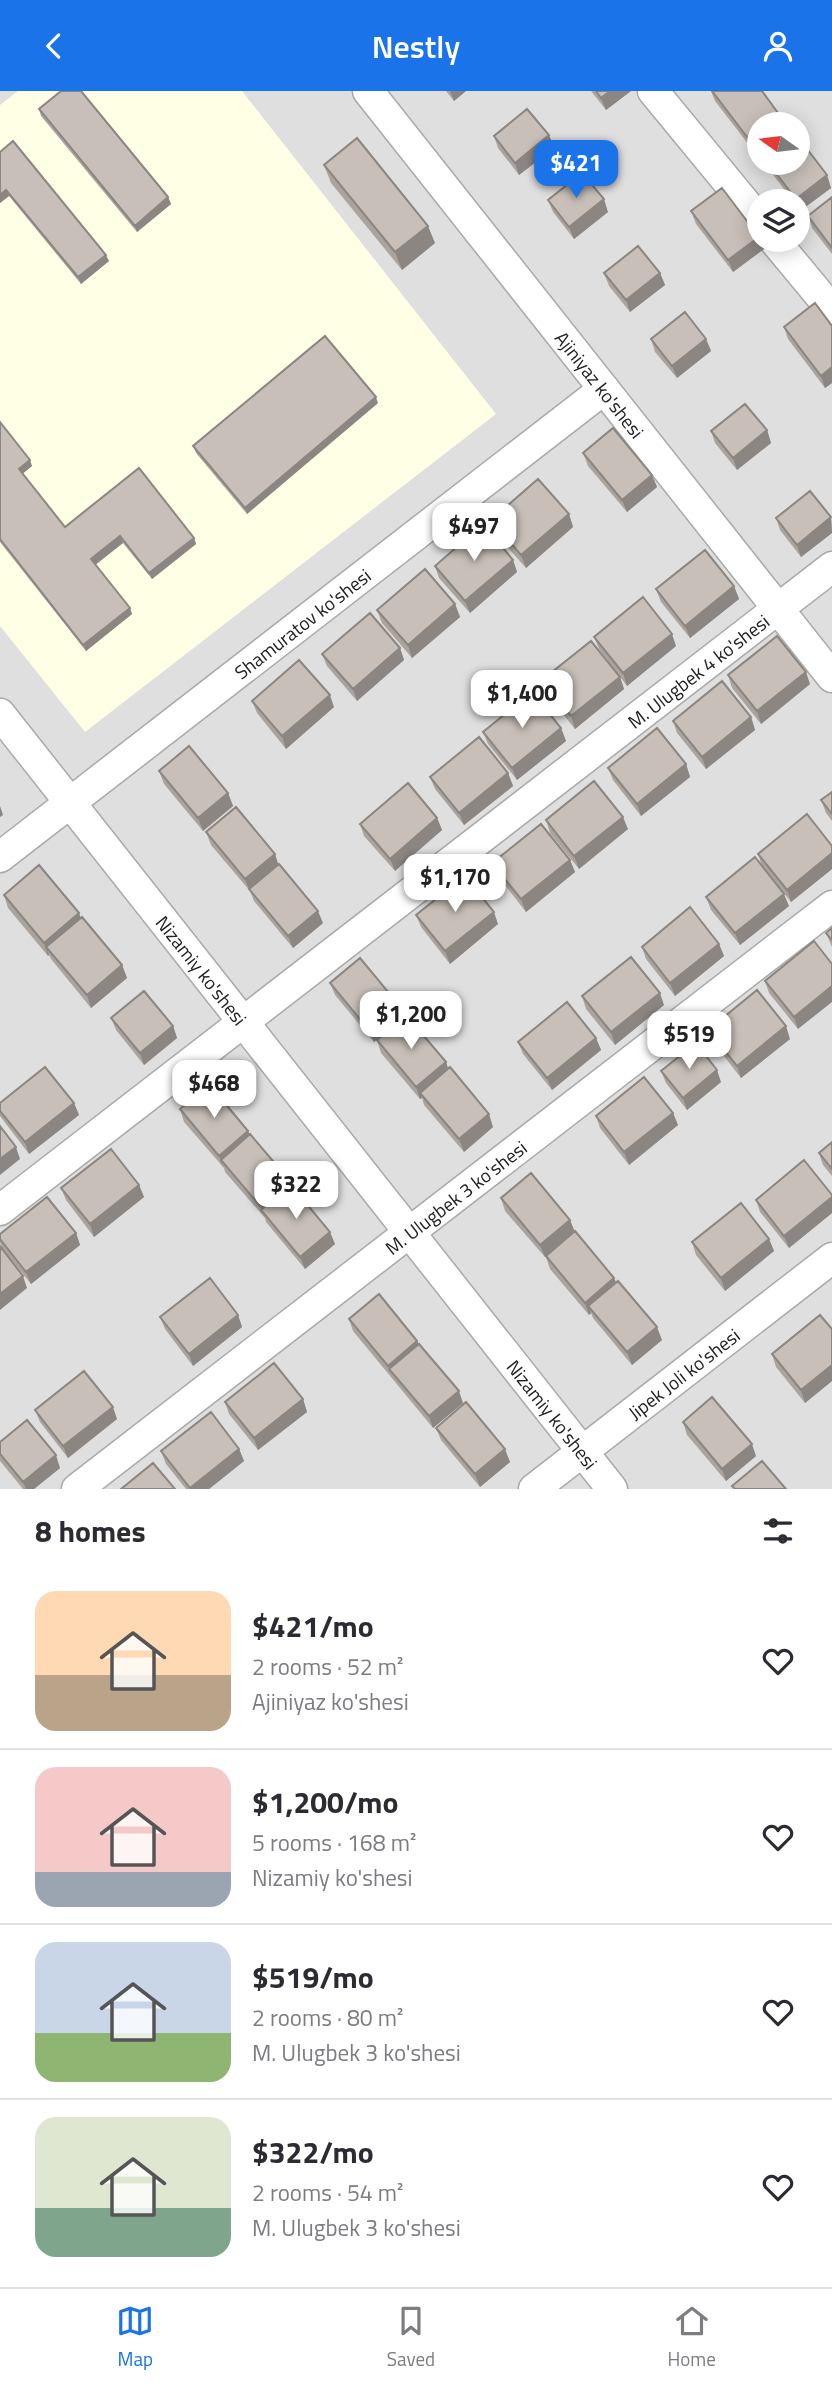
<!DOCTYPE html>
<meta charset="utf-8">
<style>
:root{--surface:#fff;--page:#f2f2f3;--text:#2b2b33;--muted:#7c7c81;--line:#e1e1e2;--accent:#1a73e8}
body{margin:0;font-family:"Titillium Web",sans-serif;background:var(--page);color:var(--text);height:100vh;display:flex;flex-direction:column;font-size:26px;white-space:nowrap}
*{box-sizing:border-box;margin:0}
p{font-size:23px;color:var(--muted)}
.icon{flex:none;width:38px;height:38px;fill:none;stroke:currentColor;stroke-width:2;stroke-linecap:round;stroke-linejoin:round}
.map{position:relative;height:1398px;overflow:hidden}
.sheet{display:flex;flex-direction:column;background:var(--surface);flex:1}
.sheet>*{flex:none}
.needle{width:46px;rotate:284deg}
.controls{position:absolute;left:747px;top:21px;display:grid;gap:14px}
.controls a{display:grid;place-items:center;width:63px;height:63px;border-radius:50%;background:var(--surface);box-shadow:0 4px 18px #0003;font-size:35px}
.price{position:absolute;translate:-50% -60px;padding:0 16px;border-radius:14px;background:#fff;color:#222;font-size:23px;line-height:46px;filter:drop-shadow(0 2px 4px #0008)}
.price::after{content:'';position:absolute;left:50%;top:42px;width:21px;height:16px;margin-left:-10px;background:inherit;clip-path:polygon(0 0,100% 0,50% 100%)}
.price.on{background:var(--accent);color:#fff}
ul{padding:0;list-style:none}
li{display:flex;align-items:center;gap:21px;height:175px;padding:0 35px}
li+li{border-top:2px solid var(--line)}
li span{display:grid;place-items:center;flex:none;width:196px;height:140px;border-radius:21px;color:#555}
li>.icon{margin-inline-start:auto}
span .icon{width:84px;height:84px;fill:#fffc;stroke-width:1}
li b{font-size:30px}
h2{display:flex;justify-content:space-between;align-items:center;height:84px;padding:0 35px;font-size:30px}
header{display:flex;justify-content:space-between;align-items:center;height:91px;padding:0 35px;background:var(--accent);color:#fff;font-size:32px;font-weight:600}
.tab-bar{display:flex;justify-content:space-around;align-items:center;height:98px;border-top:2px solid var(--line);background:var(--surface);font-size:19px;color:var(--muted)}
.tab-bar a{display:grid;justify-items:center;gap:4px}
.tab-bar .on{color:var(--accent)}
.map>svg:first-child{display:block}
.residential{fill:#e0dfdf;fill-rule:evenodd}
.education{fill:#ffffe5}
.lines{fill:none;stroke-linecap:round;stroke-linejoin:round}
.minor-casing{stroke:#a9a9a9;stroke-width:33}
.minor{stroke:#fff;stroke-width:30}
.wall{fill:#aba49e}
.shaded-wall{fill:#8b8681}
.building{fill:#c7bfb8;stroke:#8b8681;stroke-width:2}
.labels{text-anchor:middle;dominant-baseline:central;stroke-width:5;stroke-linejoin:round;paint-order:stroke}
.street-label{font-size:19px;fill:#222;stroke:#fff}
</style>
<header><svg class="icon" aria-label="back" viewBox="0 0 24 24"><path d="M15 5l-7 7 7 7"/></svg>Nestly<svg class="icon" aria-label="person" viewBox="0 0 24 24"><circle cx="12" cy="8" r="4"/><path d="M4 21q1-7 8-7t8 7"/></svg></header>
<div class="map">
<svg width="832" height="1398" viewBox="0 0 832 1398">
<rect width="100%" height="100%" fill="#f2efe9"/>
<path class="residential" d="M0,0H832V1398H0ZM760,33H798V72H760ZM760,110H798V149H760Z"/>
<path class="education" d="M18,0H242L496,323L85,641L0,535V14Z"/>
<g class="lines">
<defs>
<g id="minor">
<path id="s1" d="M368,0L832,586"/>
<path d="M653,0L760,130"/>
<path d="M774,149L832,219"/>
<path id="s2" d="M0,623L612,1398"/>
<path id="s3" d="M0,766L604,298"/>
<path id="s4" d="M0,1119L832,476"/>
<path id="s5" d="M77,1398L832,815"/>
<path id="s6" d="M534,1398L832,1167"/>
</g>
</defs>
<use href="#minor" class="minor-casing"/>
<use href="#minor" class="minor"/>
</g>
<path class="wall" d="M446,0H466L454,10Z
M591,0H631L606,19Z
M711,0H762L752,58L715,10Z
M39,18L168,106L171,113L137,141L41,25Z
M549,44L554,57L519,84L498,57L494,45Z
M0,61L109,170L81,193L9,105L0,112Z
M764,72H798L827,84L831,97L800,120L798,117V110H793Z
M324,74L435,152L402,179L331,92Z
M832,106V163L812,137L808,125Z
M548,109L608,121L574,148L553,121Z
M691,120L761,149L764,158L733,181L696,133Z
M604,182H660L665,194L630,221L609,195Z
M832,235V292L825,297L788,248L784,236Z
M651,248H706L711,260L677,287L655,261Z
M378,312L247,423L196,362L193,355Z
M0,331L32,375L22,383L65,436L194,447L196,453L152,488L123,452L95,473L130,517L132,523L86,560L0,451Z
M767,339L771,352L737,379L715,352L711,340Z
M583,362L652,384L657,396L627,421L588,375Z
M569,423L573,436L526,477L495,442L491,429Z
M831,426L832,442L801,466L780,439L776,427Z
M513,469L517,481L470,522L439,487L435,475Z
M734,495L739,508L690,547L661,511L656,498Z
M455,513L460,526L412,567L382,532L377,519Z
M594,546L676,555L627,595L599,558Z
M400,557L404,569L357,610L327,575L322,563Z
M728,584L810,593L761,633L732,597Z
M620,586L624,598L575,638L546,602L542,589Z
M252,610L334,616L286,658L257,622Z
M751,626L755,639L706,678L677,642L673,630Z
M561,637L566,650L517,689L488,653L483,641Z
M686,673L690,686L641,725L613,689L608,677Z
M159,680L228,702L233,715L203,740L164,693Z
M508,682L513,695L464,734L435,698L430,686Z
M832,701V730L826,722L821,709Z
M437,727L442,739L395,780L364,745L360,733Z
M546,729L628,738L579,778L550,742Z
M206,741L275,763L278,773L323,832L293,857L254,810L250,800L211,754Z
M832,755V778L791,811L762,775L758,763Z
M570,769L575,781L526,821L497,784L492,772Z
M4,804L81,827L122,874L127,887L91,917L51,868L49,864L48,865L8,817Z
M706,806L789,815L740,854L711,819Z
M416,824L498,833L450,873L421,836Z
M832,837V856L826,842Z
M814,850L798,938L769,902L765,890Z
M719,853L724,865L675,905L646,868L642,856Z
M330,892L399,914L403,926L374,951L335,904Z
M582,905L664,914L615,954L586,918Z
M111,927L173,935L177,947L144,974L116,939Z
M708,939L790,948L741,987L713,951Z
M596,947L601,959L552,999L523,963L518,951Z
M377,949L446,971L448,978L493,1036L464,1061L424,1014L422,1007L420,1008L381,962Z
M661,980L721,991L687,1019L666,992Z
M74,1012L79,1024L29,1063L0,1025V1020Z
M180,1018L248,1040L250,1044L291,1094L335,1153L305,1178L266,1131L265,1127L225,1081L224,1077L184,1031Z
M673,1022L678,1034L629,1074L600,1037L596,1025Z
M832,1051V1085L823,1074L819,1062Z
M139,1094L144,1106L94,1146L66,1109L61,1097Z
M832,1104V1122L789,1157L760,1121L756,1109Z
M501,1107L570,1129L574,1141L614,1187L616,1191L662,1249L632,1274L593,1227L591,1222L589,1224L550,1178L546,1166H545L505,1120Z
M76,1142L80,1154L31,1193L2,1157L0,1151V1143Z
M769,1148L774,1160L725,1200L696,1164L692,1151Z
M238,1224L242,1236L193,1275L165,1238L160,1226Z
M349,1228L417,1250L419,1253L463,1312L433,1337L353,1240Z
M832,1238V1290L805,1312L776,1276L772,1263Z
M303,1308L307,1321L258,1359L229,1323L225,1311Z
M35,1319L117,1328L68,1367L40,1331Z
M683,1331L756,1365L726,1390L687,1344Z
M436,1337L510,1371L480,1396L441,1349Z
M0,1351L60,1377L34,1398H23L0,1370Z
M239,1358L244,1370L209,1398H186L166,1373L161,1360Z"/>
<path class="shaded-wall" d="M450,0H466L454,10Z
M610,0H631L606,19L601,7Z
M778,22L782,33H764Z
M760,37V52L752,58L747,46Z
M549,44L554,57L519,84L515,72Z
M827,84L831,97L800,120L798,110H797L796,108Z
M6,99L9,105L0,112V104Z
M168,106L171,113L137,141L135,135Z
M604,108L608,121L574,148L569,136Z
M428,135L435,152L402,179L395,161Z
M759,146L760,149H761L764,158L733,181L728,169Z
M106,164L109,170L81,193L78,186Z
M660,182L665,194L630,221L626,209Z
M706,248L711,260L677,287L672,275Z
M832,276V292L825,297L821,285Z
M376,306L378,312L247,423L245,417Z
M767,339L771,352L737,379L733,367Z
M30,369L32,375L21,384L19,378Z
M652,384L657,396L627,421L622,409Z
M569,423L573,436L526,477L521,464Z
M831,426L832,442L801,466L797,454Z
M120,445L123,452L94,475L91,468Z
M194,447L196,453L152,488L149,482Z
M513,469L517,481L470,522L465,510Z
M734,495L739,508L690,547L685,535Z
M455,513L460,526L412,567L408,554Z
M130,517L132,523L86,560L83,554Z
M672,543L676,555L627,595L623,582Z
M400,557L404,569L357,610L353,598Z
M806,581L810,593L761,633L757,620Z
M620,586L624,598L575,638L571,625Z
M330,604L334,616L286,658L282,645Z
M751,626L755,639L706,678L702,666Z
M561,637L566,650L517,689L512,677Z
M686,673L690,686L641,725L637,713Z
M508,682L513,695L464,734L459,722Z
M228,702L233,715L203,740L198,727Z
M0,715L3,724L0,726Z
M623,726L628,738L579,778L574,765Z
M437,727L442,739L395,780L390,768Z
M832,762V778L791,811L787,799Z
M275,763L279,776L249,798L250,801L245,788Z
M570,769L575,781L526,821L521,808Z
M784,803L789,815L740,854L735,842Z
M318,820L323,832L293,857L288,845Z
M494,821L498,833L450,873L445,860Z
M79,822L84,835L46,856L49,864L48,865L44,852Z
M719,853L724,865L675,905L670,892Z
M122,874L127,887L91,917L87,904Z
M832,895V911L798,938L794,926Z
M660,902L664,914L615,954L611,941Z
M399,914L403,926L374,951L369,939Z
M173,935L177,947L144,974L140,962Z
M786,935L790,948L741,987L737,975Z
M596,947L601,959L552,999L547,987Z
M446,971L450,983L420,1002L422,1007L420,1008L416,996Z
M717,979L721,991L687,1019L683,1007Z
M74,1012L79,1024L29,1063L25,1051Z
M673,1022L678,1034L629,1074L624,1061Z
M489,1023L493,1036L464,1061L459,1048Z
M248,1040L253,1052L221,1069L223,1078L219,1065Z
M16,1056L20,1068L0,1084V1068Z
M290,1090L294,1103L261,1119L264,1128L260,1115Z
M139,1094L144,1106L94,1146L90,1133Z
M832,1106V1122L789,1157L784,1145Z
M570,1129L575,1141L545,1166L540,1154Z
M330,1141L335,1153L305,1178L300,1166Z
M76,1142L80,1154L31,1193L26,1181Z
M769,1148L774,1160L725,1200L721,1187Z
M23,1185L27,1197L0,1219V1203Z
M614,1187L619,1199L588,1215L591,1222L589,1224L585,1212Z
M238,1224L242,1236L193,1275L189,1263Z
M657,1236L662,1249L632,1274L627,1261Z
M417,1250L422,1262L389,1278L393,1287L388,1275Z
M832,1274V1290L805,1312L801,1299Z
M459,1300L463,1312L433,1337L429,1325Z
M303,1308L307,1321L258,1359L254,1347Z
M113,1316L117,1328L68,1367L63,1355Z
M752,1353L756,1365L726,1390L722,1378Z
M239,1358L244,1370L209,1398H190V1397Z
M505,1358L510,1371L480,1396L475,1383Z
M56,1364L60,1377L34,1398H26L23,1391Z"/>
<path class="building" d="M61,0H81L168,106L135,135L39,18Z
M596,0H610L601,7Z
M712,0H762L778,22L764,33H760V37L747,46Z
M527,18L549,44L515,72L494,45Z
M798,46L827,84L796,108L768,72H798Z
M357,47L428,135L395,161L324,74Z
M13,50L106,164L78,186L6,99L0,104V61Z
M582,82L604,108L569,136L548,109Z
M722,97L759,146L728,169L691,120Z
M832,106V157L808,125Z
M638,155L660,182L626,209L604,182Z
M815,212L832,235V276L821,285L784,236Z
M685,221L706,248L672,275L651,248Z
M325,245L376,306L245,417L193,355Z
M745,313L767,339L733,367L711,340Z
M0,331L30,369L19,378L65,436L139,377L194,447L149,482L120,445L91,468L130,517L83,554L0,448Z
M613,337L652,384L622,409L583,362Z
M538,388L569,423L521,464L491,429Z
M810,400L831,426L797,454L776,427Z
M483,433L513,469L465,510L435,475Z
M705,459L734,495L685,535L656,498Z
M425,478L455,513L408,554L377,519Z
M643,506L672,543L623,582L594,546Z
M370,522L400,557L353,598L322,563Z
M777,545L806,581L757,620L728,584Z
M591,550L620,586L571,625L542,589Z
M299,569L330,604L282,645L252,610Z
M722,590L751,626L702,666L673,630Z
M532,601L561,637L512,677L483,641Z
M657,637L686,673L637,713L608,677Z
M479,646L508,682L459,722L430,686Z
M189,655L228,702L198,727L159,680Z
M594,690L623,726L574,765L546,729Z
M408,692L437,727L390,768L360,733Z
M832,701V723L821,709Z
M236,716L275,763L245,788L206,741Z
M807,723L832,755V762L787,799L758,763Z
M541,733L570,769L521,808L492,772Z
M755,766L784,803L735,842L706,806Z
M279,773L318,820L288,845L249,798Z
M39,774L79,822L44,852L4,804Z
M465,785L494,821L445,860L416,824Z
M690,816L719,853L670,892L642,856Z
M82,826L122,874L87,904L46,856Z
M832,837V849L826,842Z
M814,850L832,873V895L794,926L765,890Z
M631,866L660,902L611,941L582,905Z
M360,867L399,914L369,939L330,892Z
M757,899L786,935L737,975L708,939Z
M144,900L173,935L140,962L111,927Z
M567,911L596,947L547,987L518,951Z
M406,924L446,971L416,996L377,949Z
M696,952L717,979L683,1007L661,980Z
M45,976L74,1012L25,1051L0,1020V1012Z
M450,976L489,1023L459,1048L420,1002Z
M644,986L673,1022L624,1061L596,1025Z
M209,993L248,1040L219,1065L180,1018Z
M0,1035L16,1056L0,1068Z
M250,1043L290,1090L260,1115L221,1069Z
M832,1051V1078L819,1062Z
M111,1058L139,1094L90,1133L61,1097Z
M804,1069L832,1104V1106L784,1145L756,1109Z
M531,1082L570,1129L540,1154L501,1107Z
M291,1094L330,1141L300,1166L261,1119Z
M47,1106L76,1142L26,1181L0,1148V1143Z
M741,1112L769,1148L721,1187L692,1151Z
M575,1140L614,1187L585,1212L546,1165Z
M0,1155L23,1185L0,1203Z
M210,1187L238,1224L189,1263L160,1226Z
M618,1190L657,1236L627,1261L588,1215Z
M379,1203L417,1250L388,1275L349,1228Z
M820,1224L832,1238V1274L801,1299L772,1263Z
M419,1253L459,1300L429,1325L389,1278Z
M274,1272L303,1308L254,1347L225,1311Z
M84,1280L113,1316L63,1355L35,1319Z
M712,1306L752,1353L722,1378L683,1331Z
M466,1311L505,1358L475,1383L436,1337Z
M211,1321L239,1358L190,1397L161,1360Z
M27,1329L56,1364L23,1391L0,1363V1351Z
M762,1370L786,1398H735L732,1395Z
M153,1372L175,1398H121Z"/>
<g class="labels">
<g class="street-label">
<text stroke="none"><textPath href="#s1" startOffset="374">Ajiniyaz ko'shesi</textPath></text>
<text stroke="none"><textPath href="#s3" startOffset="382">Shamuratov ko'shesi</textPath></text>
<text stroke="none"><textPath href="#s4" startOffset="882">M. Ulugbek 4 ko'shesi</textPath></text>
<text stroke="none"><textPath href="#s2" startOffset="326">Nizamiy ko'shesi</textPath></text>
<text stroke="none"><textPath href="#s5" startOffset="478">M. Ulugbek 3 ko'shesi</textPath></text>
<text stroke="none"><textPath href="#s6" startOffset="189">Jipek Joli ko'shesi</textPath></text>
<text stroke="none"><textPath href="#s2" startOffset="892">Nizamiy ko'shesi</textPath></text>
</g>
</g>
</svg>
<div class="controls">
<a><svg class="needle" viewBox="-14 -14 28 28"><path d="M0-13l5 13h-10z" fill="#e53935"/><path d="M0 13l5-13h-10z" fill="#7c7c81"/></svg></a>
<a><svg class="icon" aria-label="layers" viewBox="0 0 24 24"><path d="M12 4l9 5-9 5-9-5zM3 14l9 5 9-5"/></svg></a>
</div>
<b class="price on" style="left:576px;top:109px">$421</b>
<b class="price" style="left:474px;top:472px">$497</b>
<b class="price" style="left:522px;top:639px">$1,400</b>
<b class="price" style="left:455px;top:823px">$1,170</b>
<b class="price" style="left:411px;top:960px">$1,200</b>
<b class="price" style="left:689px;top:980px">$519</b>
<b class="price" style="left:214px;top:1029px">$468</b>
<b class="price" style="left:296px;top:1130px">$322</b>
</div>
<section class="sheet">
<h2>8 homes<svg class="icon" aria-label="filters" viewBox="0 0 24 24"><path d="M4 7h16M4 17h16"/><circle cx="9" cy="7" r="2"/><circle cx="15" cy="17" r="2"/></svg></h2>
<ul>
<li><span style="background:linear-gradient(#ffd9b3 60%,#b9a48a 0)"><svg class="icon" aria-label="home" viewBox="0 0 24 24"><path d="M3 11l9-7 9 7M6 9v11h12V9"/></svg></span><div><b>$421/mo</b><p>2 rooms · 52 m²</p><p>Ajiniyaz ko'shesi</p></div><svg class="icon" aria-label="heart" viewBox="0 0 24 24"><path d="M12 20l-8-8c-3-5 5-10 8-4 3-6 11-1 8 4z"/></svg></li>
<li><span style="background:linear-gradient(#f6c9c9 75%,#9aa5b1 0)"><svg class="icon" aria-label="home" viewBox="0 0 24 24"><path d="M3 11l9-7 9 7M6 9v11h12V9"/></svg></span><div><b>$1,200/mo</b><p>5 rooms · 168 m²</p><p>Nizamiy ko'shesi</p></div><svg class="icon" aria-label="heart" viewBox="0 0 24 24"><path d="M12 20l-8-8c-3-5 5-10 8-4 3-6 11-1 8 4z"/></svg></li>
<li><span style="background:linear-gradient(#c9d6e8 65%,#8fb573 0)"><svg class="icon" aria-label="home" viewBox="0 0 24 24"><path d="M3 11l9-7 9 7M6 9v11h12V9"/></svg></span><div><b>$519/mo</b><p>2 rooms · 80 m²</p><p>M. Ulugbek 3 ko'shesi</p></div><svg class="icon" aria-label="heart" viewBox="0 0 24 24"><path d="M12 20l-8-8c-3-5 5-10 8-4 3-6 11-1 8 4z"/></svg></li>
<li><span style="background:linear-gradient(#dfe7d0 65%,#7fa58c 0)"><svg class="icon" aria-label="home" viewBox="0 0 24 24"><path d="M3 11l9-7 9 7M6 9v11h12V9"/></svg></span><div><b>$322/mo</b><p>2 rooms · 54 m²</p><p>M. Ulugbek 3 ko'shesi</p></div><svg class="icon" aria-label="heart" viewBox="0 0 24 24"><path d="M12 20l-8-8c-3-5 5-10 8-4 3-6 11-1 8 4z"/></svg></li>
</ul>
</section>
<nav class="tab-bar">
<a class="on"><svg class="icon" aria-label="map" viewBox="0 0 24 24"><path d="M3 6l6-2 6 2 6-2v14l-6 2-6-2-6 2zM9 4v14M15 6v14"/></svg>Map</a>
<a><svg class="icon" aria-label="saved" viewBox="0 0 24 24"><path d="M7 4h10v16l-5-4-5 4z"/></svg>Saved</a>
<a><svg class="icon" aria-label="home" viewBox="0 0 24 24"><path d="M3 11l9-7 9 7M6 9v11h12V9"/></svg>Home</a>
</nav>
